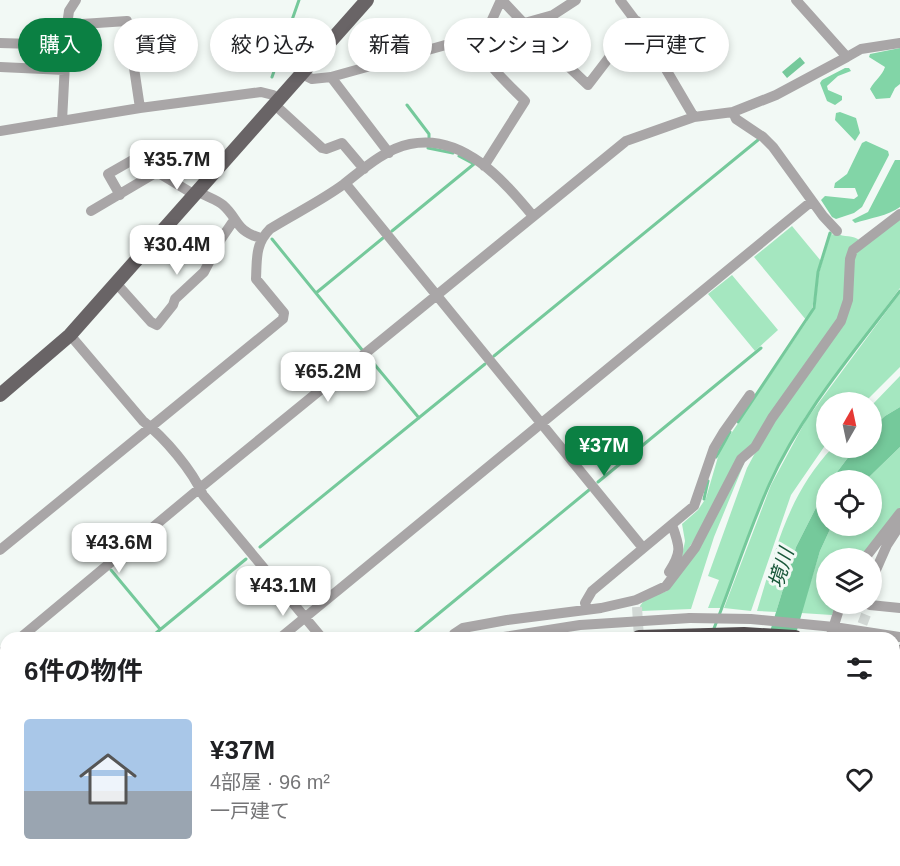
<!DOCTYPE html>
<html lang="ja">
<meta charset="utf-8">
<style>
:root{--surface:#fff;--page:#f6f6f6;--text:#202124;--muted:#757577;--accent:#0b8043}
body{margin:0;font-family:Arial,"Noto Sans JP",sans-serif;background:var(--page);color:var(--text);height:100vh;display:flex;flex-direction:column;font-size:22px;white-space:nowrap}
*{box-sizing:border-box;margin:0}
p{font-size:20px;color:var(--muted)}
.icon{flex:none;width:33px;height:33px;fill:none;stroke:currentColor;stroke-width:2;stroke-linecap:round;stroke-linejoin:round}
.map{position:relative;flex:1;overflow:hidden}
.side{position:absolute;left:0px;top:632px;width:900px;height:236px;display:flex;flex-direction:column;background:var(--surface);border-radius:18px 18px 0 0;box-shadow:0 3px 9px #0003}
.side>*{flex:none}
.banner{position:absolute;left:18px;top:18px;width:864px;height:54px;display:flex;gap:12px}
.needle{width:39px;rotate:9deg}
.fabs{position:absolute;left:816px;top:392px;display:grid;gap:12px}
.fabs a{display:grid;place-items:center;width:66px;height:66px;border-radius:50%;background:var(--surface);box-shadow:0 3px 9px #0003;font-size:30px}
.price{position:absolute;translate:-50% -51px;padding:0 14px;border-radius:12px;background:#fff;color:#222;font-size:20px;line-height:39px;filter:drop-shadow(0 2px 3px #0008)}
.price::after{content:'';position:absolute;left:50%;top:36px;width:18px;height:14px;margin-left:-9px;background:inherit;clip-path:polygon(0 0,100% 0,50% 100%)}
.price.on{background:var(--accent);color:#fff}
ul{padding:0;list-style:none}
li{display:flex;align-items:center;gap:18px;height:150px;padding:0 24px}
li span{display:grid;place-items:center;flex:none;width:168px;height:120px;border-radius:6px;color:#555}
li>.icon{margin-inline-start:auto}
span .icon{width:72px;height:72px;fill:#fffc;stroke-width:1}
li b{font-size:26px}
h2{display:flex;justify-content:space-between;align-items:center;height:72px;padding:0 24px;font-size:26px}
.pill{padding:0 21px;border-radius:27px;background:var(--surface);box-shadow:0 3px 9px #0003;font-size:21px;line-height:54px}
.pill.on{background:var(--accent);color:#fff}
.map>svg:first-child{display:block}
.green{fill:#a5e7c0}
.forest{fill:#82d5a7}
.water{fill:#75c99b}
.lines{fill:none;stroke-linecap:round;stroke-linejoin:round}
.stream{stroke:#75c99b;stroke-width:3}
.minor-tunnel{stroke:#d2d8d5;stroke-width:10;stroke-dasharray:10 5;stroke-linecap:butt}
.minor{stroke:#a9a6a7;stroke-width:10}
.major{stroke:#696466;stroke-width:14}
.highway{stroke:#534d4f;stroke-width:16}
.minor-bridge{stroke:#a9a6a7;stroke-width:10}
.labels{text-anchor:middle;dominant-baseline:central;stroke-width:6;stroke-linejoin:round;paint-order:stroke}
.water-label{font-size:20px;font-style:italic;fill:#19583a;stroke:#f2f9f5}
</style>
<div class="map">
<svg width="900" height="866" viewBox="0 0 900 866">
<rect width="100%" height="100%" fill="#f2f9f5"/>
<path class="green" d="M900,217V288L805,417L787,448L768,485L721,608H708L719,580L708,576L747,468L763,438L843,325L854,255Z
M792,226L821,261C815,279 816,299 810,315L815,308L819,273L831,232L833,235L836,233C844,238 853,234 860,241L852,247L845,310L765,424L681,561L685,541L682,524L698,510L706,498L720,450L807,321L754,257Z
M732,275L778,330L755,351L708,294Z
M900,293V367L865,402H826V444L791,495L751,611L724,608L771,485L806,420Z
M900,376V407L885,416L872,428V405Z
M833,447H856L831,480H826V488L796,547L776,612L757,611C776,549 787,496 833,447Z
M900,447V508L861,558H826V603H837L832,615L801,613L820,551L832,525H872V480H866Z
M745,461L714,537L691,609L641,611L640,606L645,599L667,591Z
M895,841L900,846V866H872L877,861H894Z
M508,861H583L578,866H502Z
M638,861H755L751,866H632Z"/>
<path class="forest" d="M900,48V84L895,88L890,98L876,99L870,89C875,80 882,76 885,67L869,57L870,54Z
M845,68H849L851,71L838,76L827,86L828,90L842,96V100L835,105L827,101L820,83L822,80Z
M840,112L856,118L860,133L855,141L835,120L836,113Z
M866,141L888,151L889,155L862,207L854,213L836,219L832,217L821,200L825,196L854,199L858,196L855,188H834L835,183L847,174L862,143Z
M895,160H900V207C888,216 870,218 855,223L852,220L868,212Z"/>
<path class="water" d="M800,57L805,63L787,78L782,72Z
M900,407V447L866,480H831L856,447H872V428L885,416Z
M826,488V525H832L820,551L795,637L768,638L796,547Z
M583,861H634L629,866H578Z"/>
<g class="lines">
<path class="stream" d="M272,77L299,0
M407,105L429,134V139
M428,148L453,153
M392,231L474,164L459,156
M272,239L363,351
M316,293L383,238
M494,356L758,140
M370,359L419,418
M738,422L814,308L818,272L830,233
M716,457L730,432
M598,482L761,348
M704,499L708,481
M260,547L485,364
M111,570L160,629
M713,631C732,583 748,533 769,485C801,414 853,353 900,291
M150,638L246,559
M409,638L589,490
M0,760L6,755
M113,866L120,861
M130,866L136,861
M306,866L313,861
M541,866L546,861"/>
<path class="minor-tunnel" d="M637,607L639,638
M857,638L867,612"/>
<path class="minor" d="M502,0L530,30L588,85L637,21
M620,0L644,32L694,117
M796,0L847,57L776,95L733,112L736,119L763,137L773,147L823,216L837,231
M67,25L127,21L140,108
M485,35L501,0
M475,38C484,63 507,83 525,101L484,166
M0,43L66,45
M847,57L861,49L900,43
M0,67L65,70
M302,74L312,79L331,77L553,15L576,0
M331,77L389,153
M275,105L322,148L326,149L342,143L364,169
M62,121L67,25L69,11L76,0
M0,131L140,108L261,92L273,95L280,99
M345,183L643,548
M198,191C206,197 216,199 223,205C239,219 235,231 261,238
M120,195L108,174L143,154L157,172L195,195
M91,211L157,172
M116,283L151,322L157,325L173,305L175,299L204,272L221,239L234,220
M70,335L143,421C165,438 192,470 203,495L322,638
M0,550L283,319L284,313L256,279C257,259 255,244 270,229C294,214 321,201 344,184C363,169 385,149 410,144C463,133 503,180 533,216
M865,558L900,513
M669,572C682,552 680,547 672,525
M872,579L887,545L900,525
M870,605L900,608
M587,609L585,603L592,591L694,506L714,448L723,433L750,395
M834,627L900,637
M20,638L200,488L626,141L694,117L733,112
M280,638L812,201
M453,638L454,634L463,628L507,620L601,608L636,600L666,586L695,548L741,459L755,447L772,418L841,321L848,300L850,259L853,250L900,214
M497,638L580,625L690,618
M830,638L841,603
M0,654L6,649
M0,678L6,686
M894,697L900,698
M894,725L900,719
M151,861L155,866
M3,866L9,861
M102,866L110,861
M256,866L262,861
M418,866L422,861
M706,866L711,861
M762,866L766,861"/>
<path class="major" d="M0,395L70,335L367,0"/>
<path class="highway" d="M639,638L744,635L795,638
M894,652L900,653
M894,678L900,679
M36,866L43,861
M73,866L80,861"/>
<path class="minor-bridge" d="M690,618L751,619L834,627"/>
</g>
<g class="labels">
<g class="water-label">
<text transform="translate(781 568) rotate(-73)">境川</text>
</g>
</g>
</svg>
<div class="fabs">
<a><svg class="needle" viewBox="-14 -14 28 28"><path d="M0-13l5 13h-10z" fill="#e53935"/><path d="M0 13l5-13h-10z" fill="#757577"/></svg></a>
<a><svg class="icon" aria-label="locate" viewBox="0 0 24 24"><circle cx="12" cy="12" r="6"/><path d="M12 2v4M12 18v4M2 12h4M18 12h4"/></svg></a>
<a><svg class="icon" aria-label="layers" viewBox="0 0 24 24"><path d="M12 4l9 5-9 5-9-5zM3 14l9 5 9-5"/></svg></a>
</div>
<b class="price" style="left:177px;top:191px">¥35.7M</b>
<b class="price" style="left:177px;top:276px">¥30.4M</b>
<b class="price" style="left:328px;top:403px">¥65.2M</b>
<b class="price on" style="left:604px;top:477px">¥37M</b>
<b class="price" style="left:119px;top:574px">¥43.6M</b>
<b class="price" style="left:283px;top:617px">¥43.1M</b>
<div class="banner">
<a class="pill on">購入</a>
<a class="pill">賃貸</a>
<a class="pill">絞り込み</a>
<a class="pill">新着</a>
<a class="pill">マンション</a>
<a class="pill">一戸建て</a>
</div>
<section class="side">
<h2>6件の物件<svg class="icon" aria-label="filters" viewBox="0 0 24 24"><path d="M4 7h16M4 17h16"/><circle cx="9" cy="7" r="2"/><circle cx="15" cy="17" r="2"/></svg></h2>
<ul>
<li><span style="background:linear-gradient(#a9c7e8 60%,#9aa5b1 0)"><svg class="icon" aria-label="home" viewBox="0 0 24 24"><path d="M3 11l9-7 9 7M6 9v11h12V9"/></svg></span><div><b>¥37M</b><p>4部屋 · 96 m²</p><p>一戸建て</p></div><svg class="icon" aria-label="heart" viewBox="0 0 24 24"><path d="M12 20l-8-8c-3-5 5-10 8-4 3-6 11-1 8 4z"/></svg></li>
</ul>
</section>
</div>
